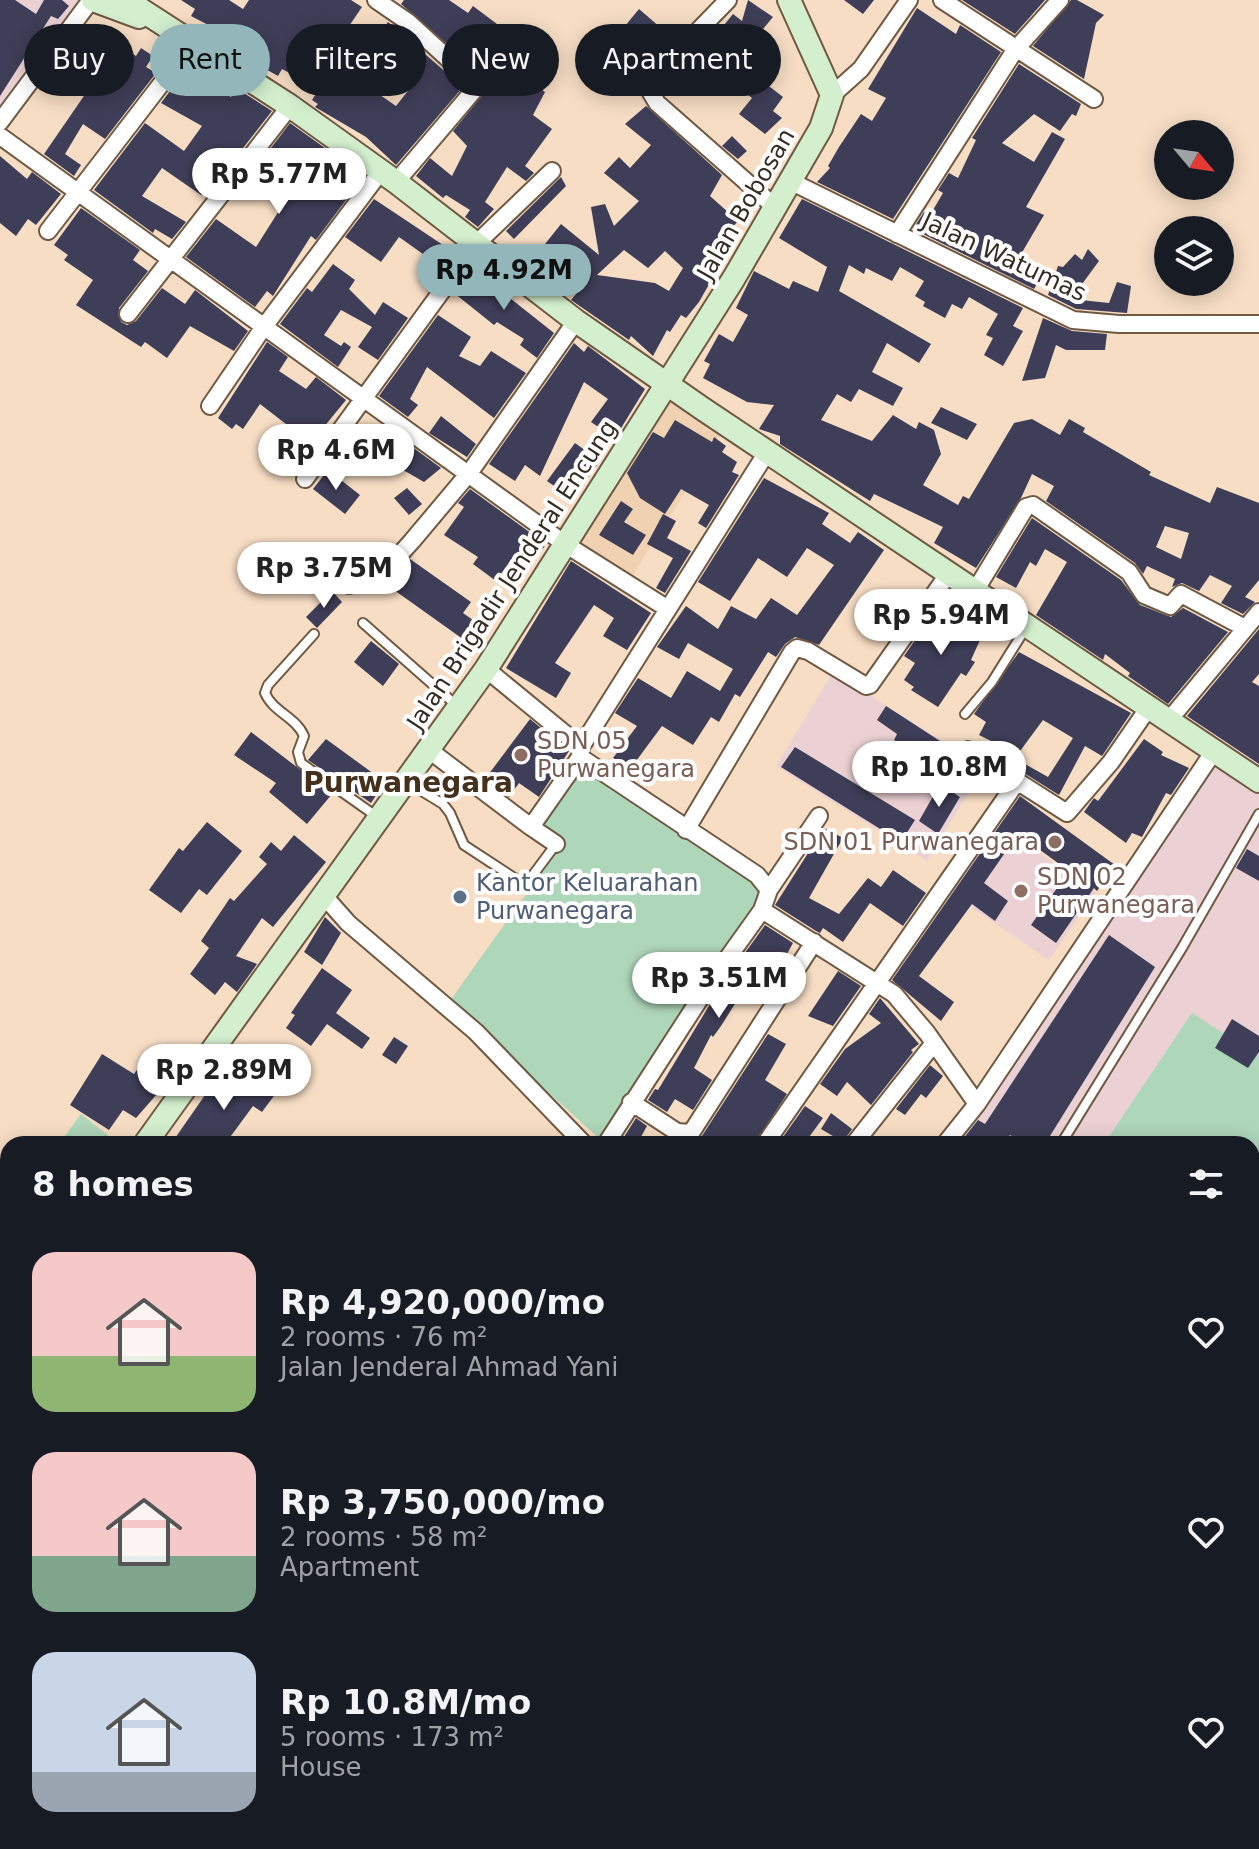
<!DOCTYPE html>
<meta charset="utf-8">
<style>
:root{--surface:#171b24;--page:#20242c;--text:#f1f3f6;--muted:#9ea1a6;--accent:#92b6b9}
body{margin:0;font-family:"DejaVu Sans",sans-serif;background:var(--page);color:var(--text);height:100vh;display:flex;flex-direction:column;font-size:30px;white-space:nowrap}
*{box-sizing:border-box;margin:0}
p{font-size:26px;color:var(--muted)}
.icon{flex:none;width:44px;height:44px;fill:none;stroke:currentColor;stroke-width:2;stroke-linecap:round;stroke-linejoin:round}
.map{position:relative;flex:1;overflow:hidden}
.drawer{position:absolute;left:0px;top:1136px;width:1260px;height:714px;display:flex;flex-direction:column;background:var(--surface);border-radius:24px 24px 0 0;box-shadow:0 4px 20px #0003}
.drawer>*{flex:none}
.hud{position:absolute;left:24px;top:24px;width:800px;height:72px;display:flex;gap:16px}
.needle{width:52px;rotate:119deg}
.fabs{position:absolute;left:1154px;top:120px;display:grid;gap:16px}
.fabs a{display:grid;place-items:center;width:80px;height:80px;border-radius:50%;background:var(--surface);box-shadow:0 4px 20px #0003;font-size:40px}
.price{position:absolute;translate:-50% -68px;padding:0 18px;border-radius:28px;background:#fff;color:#222;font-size:26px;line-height:52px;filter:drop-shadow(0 2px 4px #0008)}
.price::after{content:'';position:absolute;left:50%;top:48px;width:24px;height:18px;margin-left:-12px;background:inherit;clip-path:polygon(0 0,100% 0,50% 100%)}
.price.on{background:var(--accent);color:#111}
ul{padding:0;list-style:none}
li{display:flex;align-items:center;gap:24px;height:200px;padding:0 32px}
li span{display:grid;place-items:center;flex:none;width:224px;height:160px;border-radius:24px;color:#555}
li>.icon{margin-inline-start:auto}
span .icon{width:96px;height:96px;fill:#fffc;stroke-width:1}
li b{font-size:34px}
h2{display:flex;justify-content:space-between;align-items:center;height:96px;padding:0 32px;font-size:34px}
.tag{padding:0 28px;border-radius:36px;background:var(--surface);box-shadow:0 4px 20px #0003;font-size:28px;line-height:72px}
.tag.on{background:var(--accent);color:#111}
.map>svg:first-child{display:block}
.built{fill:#f0d2b3}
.industrial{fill:#ebd1d3}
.green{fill:#aed6b9}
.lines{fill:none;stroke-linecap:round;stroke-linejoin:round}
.stream{stroke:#4e8f9c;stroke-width:5}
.building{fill:#3f3e58;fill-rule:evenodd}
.lane-casing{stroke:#6f5943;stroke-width:12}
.street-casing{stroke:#6f5943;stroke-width:20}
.secondary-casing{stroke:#6f5943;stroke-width:26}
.lane{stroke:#fff;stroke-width:8}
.street{stroke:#fff;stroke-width:16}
.secondary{stroke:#d3efce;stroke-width:22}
.education-dot{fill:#8d6e63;stroke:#fff;stroke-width:3}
.service-dot{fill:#5c6f8a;stroke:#fff;stroke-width:3}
.labels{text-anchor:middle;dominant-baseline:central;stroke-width:8;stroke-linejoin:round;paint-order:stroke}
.street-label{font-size:24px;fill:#342b21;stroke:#fff}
.education-label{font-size:24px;fill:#785e54;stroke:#fff;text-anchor:start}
.service-label{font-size:24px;fill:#4e5e75;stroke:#fff;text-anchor:start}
.quarter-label{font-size:28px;font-weight:bold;fill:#44301b;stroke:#fff}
</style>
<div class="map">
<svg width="1259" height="1849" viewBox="0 0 1259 1849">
<rect width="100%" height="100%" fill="#f7ddc4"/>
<path class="built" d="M668,384L727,425L629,581L565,544Z"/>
<path class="industrial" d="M0,0H91L0,116Z
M833,672L984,767L927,861L776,766Z
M1214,751L1259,781V1639L1252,1634V1144H948Z
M993,821L1096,892L1049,960L946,890Z"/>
<path class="green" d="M585,764L734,863L764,893L603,1142L449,1002L562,844L541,827Z
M1192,1013L1259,1056V1424L1252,1419V1144H1104Z
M81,1114L119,1144H59Z"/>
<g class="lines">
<path class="stream" d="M0,1176L8,1180"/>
</g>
<path class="building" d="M0,0H15L36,14L44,0H62L69,6L58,19L51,16L0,96Z
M181,0H229L243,9L249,0H351L362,7L343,35L366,50L388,22L463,87L396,165L366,137L315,107L318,104L312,100L319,89L282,69L278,76L241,55L247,45L191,16L195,9ZM386,66L411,87L396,106L370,88Z
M404,0H449L468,13L473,6L509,33L477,70L401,4Z
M748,0L773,17L749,46L724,25L733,14L742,21Z
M844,0H874L863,14Z
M962,0H1045L1015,34Z
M1071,0H1077L1104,15L1096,23L1084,79L1033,46Z
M917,8L956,34L960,25L1001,52L893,219L817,182L830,168L828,166L839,147L861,114L872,121L886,98L868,89Z
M639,9L661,28L647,45L625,26Z
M84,38L108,55L116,43L136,56L141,48L153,56L146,67L156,73L105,139L83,124L65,154L81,165L74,176L44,154L86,93L53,69L74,41L79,44Z
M526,42L551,61L538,87L545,92L533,115L552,129L525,166L534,173L526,181L507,167L485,202L494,209L478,227L465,217L470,210L446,195L443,198L416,176L430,158L452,176L467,146L453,131Z
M693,52L723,81L712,93L688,75L680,84L671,75Z
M1019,64L1081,104L1076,116L1072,114L1060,131L1034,114L1002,143L1034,162L1052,132L1065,139L1026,207L1044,215L1017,261L1042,275L1034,289L913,229L924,212L930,215L943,193L938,190L949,173L958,178L976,140L972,138Z
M186,70L231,97L236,88L272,111L229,166L223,163L201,195L162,168L142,196L186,222L172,239L155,229L153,233L94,190L145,123L184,151L202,126L161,103Z
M756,76L783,97L773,111L782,118L765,134L739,114L752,98L744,92Z
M646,106L722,175L710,196L738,221L724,237L733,242L699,302L686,318L681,315L670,332L667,330L653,356L631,336L629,340L571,300L581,288L564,274L536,260L531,268L518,259L525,247L537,254L561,224L599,255L591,207L605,204L614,226L639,201L604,173L619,157L630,168L651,145L625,124ZM624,250L648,268L665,251L683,268L669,291L655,283L597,275Z
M290,123L364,176L316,240L311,236L273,296L267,291L255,307L186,257L216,219L256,247L282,206L245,182Z
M732,136L747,151L738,159L722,146Z
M0,156L27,179L32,172L61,194L36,225L28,219L16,236L0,223Z
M561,177L566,186L514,239L506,231Z
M374,199L455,253L444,269L399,237L381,262L345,237Z
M802,199L1023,308L1013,326L1023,331L1003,366L984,355L993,338L986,335L998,314L969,297L962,309L952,304L945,318L923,306L925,302L915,296L924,281L900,267L892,281L866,268L864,274L849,265L839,291L931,344L919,363L887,343L872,372L903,388L893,406L859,389L851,402L837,394L821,420L872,441L893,415L916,429L919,422L934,430L941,454L923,485L958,505L963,496L969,499L1014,423L1032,419L1060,435L1069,419L1085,428L1083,432L1151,472L1149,475L1210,503L1217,487L1259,503V580L1245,597L1255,602L1243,614L1221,603L1232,586L1210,575L1199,591L1182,583L1172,587L1175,579L1147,566L1143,574L1135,563L1046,501L1054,486L1032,474L1021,498L976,568L934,543L943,527L874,494L870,501L780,444V436L759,429L774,405L747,402L703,378L710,364L704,361L719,334L733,342L748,315L736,308L754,271L789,289L793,281L818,292L827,267L779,238ZM1165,526L1189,533L1181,559L1156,547Z
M81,208L140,250L133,260L148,271L119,308L121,322L127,325L136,321L162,288L185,304L195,290L248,331L234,351L190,326L167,358L145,342L141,347L76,305L93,280L64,260L68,255L54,245Z
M1088,249L1099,261L1071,299L1109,303L1117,282L1131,286L1127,313L1076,309L1048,295L1058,266L1063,267L1075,254L1082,260Z
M333,264L355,280L349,289L375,315L383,302L408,318L378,360L358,347L372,327L341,310L324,335L341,346L344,342L351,347L338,367L280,324L307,288L312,292Z
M472,268L554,333L537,358L520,345L524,339L497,322L494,325L454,293Z
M438,315L471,337L459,356L480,366L491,351L526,373L494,418L427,367L410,399L418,405L408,417L379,396Z
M1043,318L1072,331L1107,334L1105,350H1066L1056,345L1045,378L1022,381Z
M267,342L288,357L279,371L306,389L316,377L346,400L323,428L299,434L260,404L243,429L236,424L232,429L218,418Z
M574,343L584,352L588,346L645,389L615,438L591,422L608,399L584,382L540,476L525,465L515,481L489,464Z
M941,407L977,424L967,440L931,423Z
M441,416L476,444L467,457L429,433Z
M675,420L712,442L714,437L726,446L722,452L737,462L732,472L739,475L706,528L698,523L709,505L681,489L665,514L640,498L627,473L653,432L664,438Z
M404,441L441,468L424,482L391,463Z
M575,443L600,461L573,499L547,481Z
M328,470L360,495L345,514L313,489Z
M764,478L829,513L822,524L850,543L858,532L884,550L819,645L795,637L785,644L776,657L768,652L740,697L735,694L719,722L711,717L693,745L662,726L631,768L613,758L637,726L615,713L638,678L671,698L687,671L720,691L733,669L688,643L679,659L657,647L686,606L718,629L731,606L756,619L771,598L797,615L834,565L807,548L787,577L758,558L730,601L698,582Z
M407,488L422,504L409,515L394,498Z
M470,489L546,544L538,556L529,550L523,560L515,554L496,581L473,564L478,557L444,535L464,507L458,503Z
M621,501L633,509L624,522L646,535L633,555L599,535Z
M663,514L676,521L667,538L691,551L665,593L656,588L673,558L647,544Z
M1032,518L1121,580L1140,605L1171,617L1183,608L1228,632L1168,704L1128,676L1130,673L1105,654L1103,660L1036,615L1067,562L1045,549L1036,566L1030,562L1016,588L996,577Z
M410,559L471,602L463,613L480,625L467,642L387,585Z
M571,561L651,613L627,650L603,636L614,618L594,605L555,663L571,673L556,698L506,668Z
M332,591L342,602L317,628L306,617Z
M936,610L968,629L972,623L984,631L971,660L975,662L966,676L961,673L938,707L911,690L914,687L904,680L915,663L904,656Z
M1259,629V674L1252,682L1259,686V764L1187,716Z
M371,641L399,664L383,686L354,662Z
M1019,652L1131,713L1102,756L1085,746L1059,795L1013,766L1016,759L1048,777L1073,738L1043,720L1012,762L987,749L991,741L979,735L986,722L974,714Z
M886,706L957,752L960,757L949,776L894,740L897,734L877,720Z
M530,719L569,751L539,797L519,783L509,797L485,779Z
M251,732L332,794L307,824L269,792L276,783L234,755Z
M326,739L385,782L371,803L308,760Z
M1144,739L1163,752L1161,755L1189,768L1171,795L1166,793L1142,837L1132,833L1126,843L1084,812L1094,798L1098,801Z
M795,747L915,820L901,842L781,767Z
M940,784L960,797L938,834L919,821Z
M1020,796L1115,865L1097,891L1094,888L1056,943L1031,925L1069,871L1018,834L984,883L1008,901L995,921L972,904L919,976L954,1002L941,1021L892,980Z
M207,822L242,851L207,895L199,889L181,913L149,890L179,848L183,851Z
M824,828L843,838L809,898L839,914L868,878L881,887L893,870L926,893L903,926L870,903L843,942L823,928L820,933L816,931L775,905Z
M294,835L326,862L273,927L262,918L236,956L257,964L237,992L225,982L215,995L190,974L209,948L201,941L230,898L234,901L267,864L259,857L271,842L281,851Z
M1247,849L1259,856V881L1236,868Z
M325,917L341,933L322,965L304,952Z
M765,925L793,943L787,954L791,957L781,974L760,964L721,1026L713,1037L711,1035L694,1068L712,1080L693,1110L675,1099L667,1112L648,1100L655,1089L658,1090L721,986Z
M1109,935L1155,967L1045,1144H1024L1010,1135L1004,1144H959L978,1120L985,1124Z
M322,968L352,990L336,1013L370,1038L362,1049L327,1024L311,1046L286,1028L295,1015L291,1013Z
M838,971L861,986L833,1026L808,1016Z
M880,998L919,1044L911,1050L913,1052L871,1105L847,1082L837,1096L820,1084L845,1049L881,1023L869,1014Z
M1232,1019L1259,1036V1052L1248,1068L1215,1048Z
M768,1034L786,1044L765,1080L787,1094L754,1144H729L717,1137L713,1144H689L700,1139Z
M394,1037L408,1046L396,1064L382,1055Z
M102,1054L134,1074L146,1058L171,1078L136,1118L123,1110L109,1130L70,1105Z
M930,1065L943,1076L926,1098L921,1094L905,1115L896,1109Z
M247,1071L276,1093L262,1112L253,1106L225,1144H171L212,1085L226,1096Z
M805,1106L823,1118L804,1144H778Z
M831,1113L852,1129L843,1142L821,1129Z
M636,1118L647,1126L637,1144L624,1137Z"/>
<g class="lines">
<defs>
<path id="lane" d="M363,623L456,705
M314,634L268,685L265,693C273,712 296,717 304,736L298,752L301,763L376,816
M965,714L992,682L1027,626
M407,782L443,804L450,813L464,845L522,883H527L556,844
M1061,1144L1182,948L1259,814
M1252,1436L1259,1441
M1252,1493L1259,1482"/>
<path id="street" d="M376,0L408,22L478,86
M728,0L660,70L650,91L657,103L775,207
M942,0L1094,99
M832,95L861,69L909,0
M0,122L91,0
M0,136L565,544L668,609
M790,181L1073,320L1119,324H1259
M396,182L515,42
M48,231L192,44
M897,234L1015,50L1060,0
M128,314L290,106
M210,406L263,328L381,171
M305,479L476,244L552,171
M349,585L368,568L393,562L412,541L470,472L576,321
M975,591L1026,507L1033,505L1129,572L1144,595L1170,606L1181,594L1245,628
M486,669L581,747L580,757L757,875L769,890L762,910L712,980L606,1144
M1169,720L1259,612
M581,747L767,452
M429,750L531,827L580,757
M968,750L1067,813L1111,762L1149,707
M531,827L556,844
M686,830L792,652L797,648L808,651L866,686L870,685L949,573
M769,890L819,816
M325,897L348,923L476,1032L584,1144
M762,910L894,994L927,1033L977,1104
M631,1102L677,1132L691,1133L814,942
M765,1144L1016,783
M854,1144L934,1043
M945,1144L977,1104L1214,751
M0,1486L8,1475
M0,1562L8,1568
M0,1585L8,1590
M0,1725L8,1718
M362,1842L373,1849
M399,1842H401
M1068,1842L1077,1849
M0,1849L8,1842
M134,1849L140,1842
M220,1849L227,1842
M310,1849L318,1842
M498,1849L505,1842
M658,1849L665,1842
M802,1849L805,1842
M890,1849L894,1842
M981,1849L985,1842"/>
<path id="secondary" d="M93,0L139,17
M126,0L290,106L396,182L576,321L703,409L1259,781
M145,1144L486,669L734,278L821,128L832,95L789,0
M0,1344L8,1333"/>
</defs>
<use href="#lane" class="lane-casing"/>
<use href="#street" class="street-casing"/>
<use href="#secondary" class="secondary-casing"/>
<use href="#lane" class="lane"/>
<use href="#street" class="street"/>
<use href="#secondary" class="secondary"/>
</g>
<g class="education-dot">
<circle cx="521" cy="755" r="8"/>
<circle cx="1055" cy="842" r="8"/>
<circle cx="1021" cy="891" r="8"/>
</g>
<circle class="service-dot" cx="460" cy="897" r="8"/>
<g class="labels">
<g class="street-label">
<text transform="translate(746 204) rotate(-60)">Jalan Bobosan</text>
<text transform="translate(1004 257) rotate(25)">Jalan Watumas</text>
<text transform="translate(512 575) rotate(-57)">Jalan Brigadir Jenderal Encung</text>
</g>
<g class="education-label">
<text x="537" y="741">SDN 05<tspan x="537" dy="28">Purwanegara</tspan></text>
<text x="1039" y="842" text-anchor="end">SDN 01 Purwanegara</text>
<text x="1037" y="877">SDN 02<tspan x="1037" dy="28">Purwanegara</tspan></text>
</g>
<g class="service-label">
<text x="476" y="883">Kantor Keluarahan<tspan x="476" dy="28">Purwanegara</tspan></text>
</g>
<g class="quarter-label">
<text x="408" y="782">Purwanegara</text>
</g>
</g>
</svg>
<div class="fabs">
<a><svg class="needle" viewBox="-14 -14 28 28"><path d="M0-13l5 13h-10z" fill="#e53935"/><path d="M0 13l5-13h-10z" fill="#9ea1a6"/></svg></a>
<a><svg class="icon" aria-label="layers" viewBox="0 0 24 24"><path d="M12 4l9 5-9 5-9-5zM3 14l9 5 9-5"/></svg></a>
</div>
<b class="price" style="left:279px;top:216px">Rp 5.77M</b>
<b class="price on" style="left:504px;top:312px">Rp 4.92M</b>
<b class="price" style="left:336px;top:492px">Rp 4.6M</b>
<b class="price" style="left:324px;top:610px">Rp 3.75M</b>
<b class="price" style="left:941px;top:657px">Rp 5.94M</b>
<b class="price" style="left:939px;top:809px">Rp 10.8M</b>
<b class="price" style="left:719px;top:1020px">Rp 3.51M</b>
<b class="price" style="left:224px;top:1112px">Rp 2.89M</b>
<div class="hud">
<a class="tag">Buy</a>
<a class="tag on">Rent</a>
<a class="tag">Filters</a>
<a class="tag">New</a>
<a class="tag">Apartment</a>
</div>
<section class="drawer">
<h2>8 homes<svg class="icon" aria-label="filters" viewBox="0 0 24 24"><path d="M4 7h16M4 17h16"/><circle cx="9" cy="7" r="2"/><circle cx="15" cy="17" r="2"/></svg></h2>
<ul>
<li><span style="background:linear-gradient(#f6c9c9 65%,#8fb573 0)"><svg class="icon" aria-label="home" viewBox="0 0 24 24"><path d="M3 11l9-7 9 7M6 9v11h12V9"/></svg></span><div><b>Rp 4,920,000/mo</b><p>2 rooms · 76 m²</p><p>Jalan Jenderal Ahmad Yani</p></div><svg class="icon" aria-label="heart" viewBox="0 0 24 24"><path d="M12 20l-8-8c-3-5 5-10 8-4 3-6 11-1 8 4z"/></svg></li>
<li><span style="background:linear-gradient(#f6c9c9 65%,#7fa58c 0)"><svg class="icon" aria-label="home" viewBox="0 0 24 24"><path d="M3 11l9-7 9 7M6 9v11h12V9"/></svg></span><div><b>Rp 3,750,000/mo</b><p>2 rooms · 58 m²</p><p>Apartment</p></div><svg class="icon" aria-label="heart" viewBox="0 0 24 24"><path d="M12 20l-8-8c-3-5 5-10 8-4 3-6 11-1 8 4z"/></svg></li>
<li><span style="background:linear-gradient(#c9d6e8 75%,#9aa5b1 0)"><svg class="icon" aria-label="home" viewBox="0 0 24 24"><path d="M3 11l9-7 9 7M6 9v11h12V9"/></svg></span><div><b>Rp 10.8M/mo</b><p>5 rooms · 173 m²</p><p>House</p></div><svg class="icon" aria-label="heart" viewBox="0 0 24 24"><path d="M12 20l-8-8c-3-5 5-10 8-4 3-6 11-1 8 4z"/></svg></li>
</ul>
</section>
</div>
